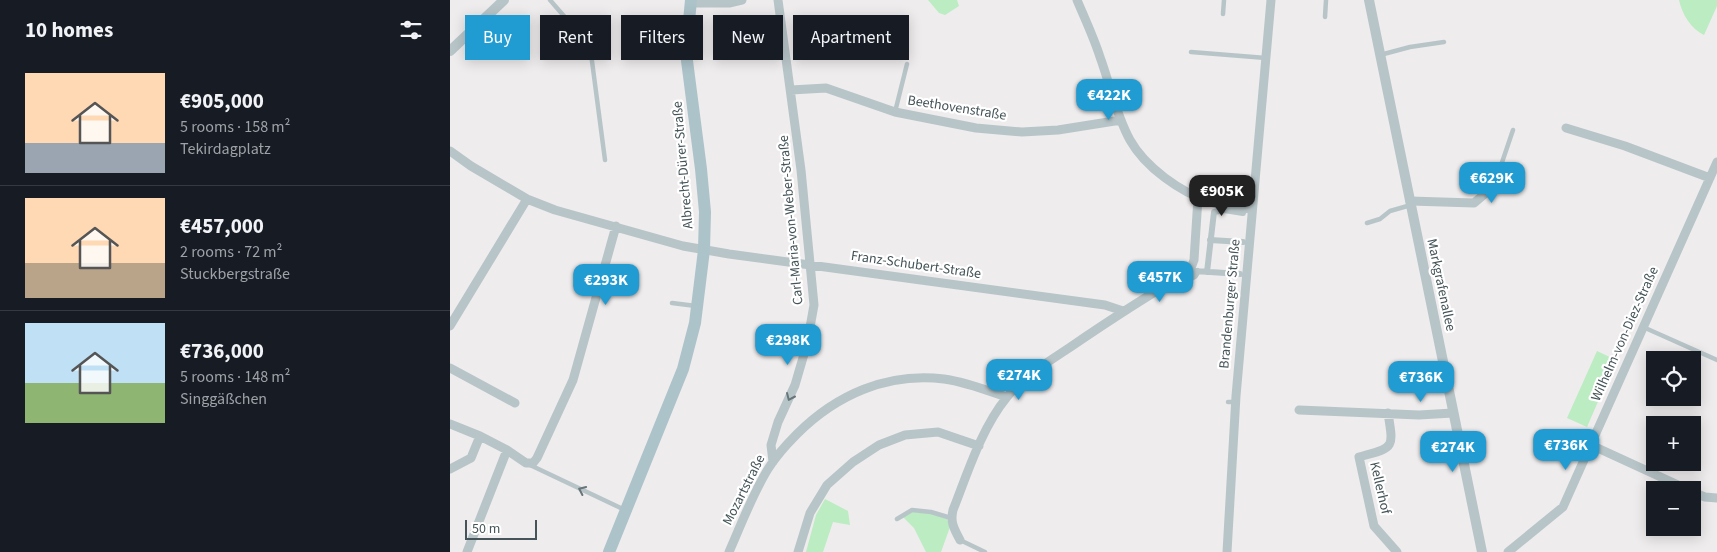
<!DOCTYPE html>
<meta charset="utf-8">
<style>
:root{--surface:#171b24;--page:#20242c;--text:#f1f3f6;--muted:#9ea1a6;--line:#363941;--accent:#219cd3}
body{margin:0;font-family:"Source Sans 3",sans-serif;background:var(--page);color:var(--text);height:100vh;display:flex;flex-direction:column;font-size:19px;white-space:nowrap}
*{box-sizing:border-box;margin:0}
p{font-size:16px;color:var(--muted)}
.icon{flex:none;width:28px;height:28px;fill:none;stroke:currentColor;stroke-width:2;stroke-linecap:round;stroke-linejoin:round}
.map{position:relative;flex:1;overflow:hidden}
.details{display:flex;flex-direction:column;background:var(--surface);width:450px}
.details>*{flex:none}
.top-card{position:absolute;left:15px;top:15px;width:475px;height:45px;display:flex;gap:10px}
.controls{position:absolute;left:1196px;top:351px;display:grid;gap:10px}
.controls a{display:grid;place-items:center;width:55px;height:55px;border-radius:0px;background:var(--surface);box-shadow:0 2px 12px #0003;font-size:25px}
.scale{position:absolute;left:15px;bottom:12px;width:72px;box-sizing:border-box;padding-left:5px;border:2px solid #455458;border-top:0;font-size:14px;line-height:18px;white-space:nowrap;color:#455458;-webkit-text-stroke:4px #fff;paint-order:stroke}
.price{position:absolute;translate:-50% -42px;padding:0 11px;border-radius:10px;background:var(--accent);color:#fff;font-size:16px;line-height:32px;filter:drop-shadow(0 1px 2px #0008)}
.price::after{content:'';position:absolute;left:50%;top:30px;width:15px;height:11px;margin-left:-8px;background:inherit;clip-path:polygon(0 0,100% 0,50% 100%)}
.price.selected{background:#222;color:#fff}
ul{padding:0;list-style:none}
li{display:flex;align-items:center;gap:15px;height:125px;padding:0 25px}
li+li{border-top:1px solid var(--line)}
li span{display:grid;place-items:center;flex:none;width:140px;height:100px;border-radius:0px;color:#555}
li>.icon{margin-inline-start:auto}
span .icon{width:60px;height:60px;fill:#fffc;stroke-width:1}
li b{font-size:21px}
h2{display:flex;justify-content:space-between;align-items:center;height:60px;padding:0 25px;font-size:21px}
.tag{padding:0 18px;border-radius:0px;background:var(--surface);box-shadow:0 2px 12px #0003;font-size:18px;line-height:45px}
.tag.selected{background:var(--accent);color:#fff}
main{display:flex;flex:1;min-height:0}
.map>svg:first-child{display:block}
.green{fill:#bbecc2}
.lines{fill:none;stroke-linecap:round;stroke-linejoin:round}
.service{stroke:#b8c5c8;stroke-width:4.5}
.pedestrian{stroke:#b8c5c8;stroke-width:6}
.minor{stroke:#b8c5c8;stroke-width:9}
.tertiary{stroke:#b8c5c8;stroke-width:10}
.primary{stroke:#adc3ca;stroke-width:12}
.oneway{stroke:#68767a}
.labels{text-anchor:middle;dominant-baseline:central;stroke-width:4.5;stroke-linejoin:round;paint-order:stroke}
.street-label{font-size:14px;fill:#455458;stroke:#fff}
</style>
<main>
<section class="details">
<h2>10 homes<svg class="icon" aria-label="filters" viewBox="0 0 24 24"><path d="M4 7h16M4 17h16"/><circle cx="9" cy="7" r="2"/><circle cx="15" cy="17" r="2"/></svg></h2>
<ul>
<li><span style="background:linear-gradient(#ffd9b3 70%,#9aa5b1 0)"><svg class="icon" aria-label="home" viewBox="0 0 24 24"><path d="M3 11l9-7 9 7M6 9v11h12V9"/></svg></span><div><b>€905,000</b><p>5 rooms · 158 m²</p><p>Tekirdagplatz</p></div></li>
<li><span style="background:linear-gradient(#ffd9b3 65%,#b9a48a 0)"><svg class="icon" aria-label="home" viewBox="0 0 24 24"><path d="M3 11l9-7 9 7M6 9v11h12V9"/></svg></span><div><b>€457,000</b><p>2 rooms · 72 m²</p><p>Stuckbergstraße</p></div></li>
<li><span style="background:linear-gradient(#bfe0f5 60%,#8fb573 0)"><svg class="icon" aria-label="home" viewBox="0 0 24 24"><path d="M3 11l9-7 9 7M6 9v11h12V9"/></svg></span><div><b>€736,000</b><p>5 rooms · 148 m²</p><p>Singgäßchen</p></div></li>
</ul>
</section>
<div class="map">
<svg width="1267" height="552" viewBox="0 0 1267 552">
<rect width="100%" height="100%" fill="#efeced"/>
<path class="green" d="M478,0H507L509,6L495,15L489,13Z
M1229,0H1267V6L1254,35C1241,29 1232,14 1229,0Z
M1147,351L1166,360L1137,427L1117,418Z
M375,499L398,511L400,525L383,522L373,552H356L366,515Z
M463,512L480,513L497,519L500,527L491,552H476L464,528L453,517Z"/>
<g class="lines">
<path class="service" d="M100,0L140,46L155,160
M773,14L774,0
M875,17L876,0
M741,52L816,58
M930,55L960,47L994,42
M445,112L457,64
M1044,186L1063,130
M917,223L930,219L940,211L961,205
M222,303L246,306
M1193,327L1267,360
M778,402H785
M80,465L175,510
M447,519L462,510L481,512L501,518
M510,540L535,552"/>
<path class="pedestrian" d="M760,240L793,242
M745,271L790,274
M757,272L764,212L774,210L793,213
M733,283L745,276L748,271"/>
<path class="minor" d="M627,0C635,19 644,38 650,57C660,84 666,115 680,140C695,167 731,193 761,202C774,207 788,208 802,209
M240,3H279L292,0
M341,90L376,88L445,112L526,128L572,132L608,130L671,120
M1116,128L1175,146L1260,178
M0,151L21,166L77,199L105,210L233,246L279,254L655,305L673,311
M960,201L1024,203L1044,186
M0,326L77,199
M0,368L65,403
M849,410L969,415L1003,413
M938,413C944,450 944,447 909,457L924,526L947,552
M0,424L30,436L57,450L76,463H83L87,458L123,380L166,226
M1141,445L1239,490
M323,462L321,445L328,422L345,385L357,344L364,305L351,170L328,0
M0,469L21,458L30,436
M1242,492L1255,497L1267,498
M510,540C504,529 500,522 503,510C518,472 531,429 557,397C573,377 598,362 619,348C657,322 695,297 735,274L741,268L744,260L748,198
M17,552L57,450
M279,552C291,525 302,495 318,469C326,456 336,445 347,434C386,395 437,372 494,379C516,382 536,390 556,397
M348,552L360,513L377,485L403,462L429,445L455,435L488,432L529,446
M777,552L786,396L821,0
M1058,552L1113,507L1267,162"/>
<path class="tertiary" d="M919,0L1032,552
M0,51L54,0"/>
<path class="primary" d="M159,552L233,369L245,323L254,250L255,212L251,169L236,53L241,0"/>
</g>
<defs><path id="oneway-chevron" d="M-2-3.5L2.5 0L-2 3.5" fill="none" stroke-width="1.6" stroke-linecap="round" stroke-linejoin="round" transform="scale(1.25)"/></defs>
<g class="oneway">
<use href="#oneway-chevron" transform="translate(340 397) rotate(114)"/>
<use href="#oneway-chevron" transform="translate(132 490) rotate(-155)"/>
</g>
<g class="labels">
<g class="street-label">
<text transform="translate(507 108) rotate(9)">Beethovenstraße</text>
<text transform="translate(233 165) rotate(-95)">Albrecht-Dürer-Straße</text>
<text transform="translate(341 220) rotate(-95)">Carl-Maria-von-Weber-Straße</text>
<text transform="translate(466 265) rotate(8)">Franz-Schubert-Straße</text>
<text transform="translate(991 285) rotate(78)">Markgrafenallee</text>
<text transform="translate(780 304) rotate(-85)">Brandenburger Straße</text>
<text transform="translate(1175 334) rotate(-66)">Wilhelm-von-Diez-Straße</text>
<text transform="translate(930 488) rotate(77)">Kellerhof</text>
<text transform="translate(294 490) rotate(-63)">Mozartstraße</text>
</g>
</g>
</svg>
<div class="controls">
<a><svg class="icon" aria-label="locate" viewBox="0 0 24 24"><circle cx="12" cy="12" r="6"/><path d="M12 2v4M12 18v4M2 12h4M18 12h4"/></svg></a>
<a>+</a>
<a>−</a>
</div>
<div class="scale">50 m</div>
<b class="price" style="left:659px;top:121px">€422K</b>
<b class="price" style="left:1042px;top:204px">€629K</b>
<b class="price selected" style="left:772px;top:217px">€905K</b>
<b class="price" style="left:710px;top:303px">€457K</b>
<b class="price" style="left:156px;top:306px">€293K</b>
<b class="price" style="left:338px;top:366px">€298K</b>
<b class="price" style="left:569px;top:401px">€274K</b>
<b class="price" style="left:971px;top:403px">€736K</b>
<b class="price" style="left:1116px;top:471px">€736K</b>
<b class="price" style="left:1003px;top:473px">€274K</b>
<div class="top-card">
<a class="tag selected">Buy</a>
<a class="tag">Rent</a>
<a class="tag">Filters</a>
<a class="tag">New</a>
<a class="tag">Apartment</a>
</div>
</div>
</main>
